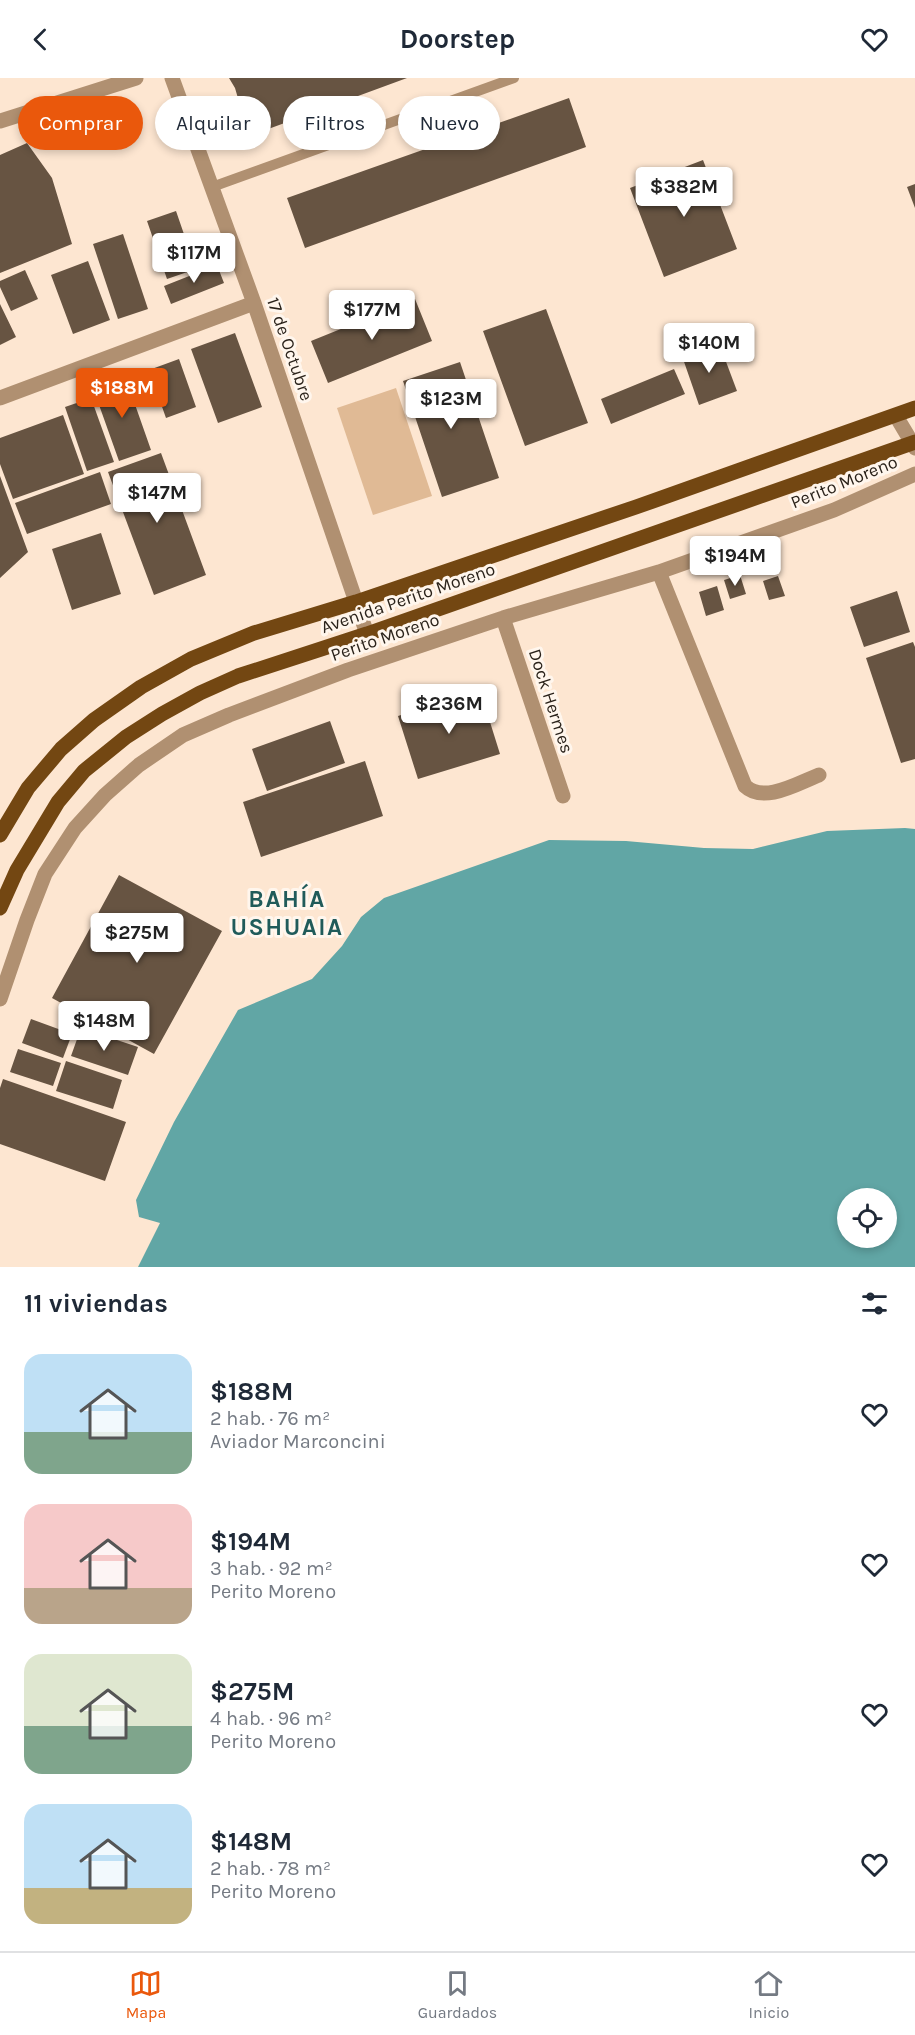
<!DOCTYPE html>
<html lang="es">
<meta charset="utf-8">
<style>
:root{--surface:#fff;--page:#f2f2f3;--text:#1f2937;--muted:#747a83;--line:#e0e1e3;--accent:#ea580c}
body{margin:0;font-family:Karla,sans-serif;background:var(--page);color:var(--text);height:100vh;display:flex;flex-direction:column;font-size:22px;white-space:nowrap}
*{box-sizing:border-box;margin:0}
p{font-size:20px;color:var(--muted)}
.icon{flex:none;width:33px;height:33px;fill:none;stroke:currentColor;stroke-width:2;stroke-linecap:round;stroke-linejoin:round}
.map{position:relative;height:1189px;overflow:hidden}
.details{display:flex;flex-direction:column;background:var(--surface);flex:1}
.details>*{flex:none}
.top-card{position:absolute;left:18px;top:18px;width:600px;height:54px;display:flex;gap:12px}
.fabs{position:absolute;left:837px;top:1110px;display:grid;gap:12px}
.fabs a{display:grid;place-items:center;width:60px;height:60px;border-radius:50%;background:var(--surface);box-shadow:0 3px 9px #0003;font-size:30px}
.price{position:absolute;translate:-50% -51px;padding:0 14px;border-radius:6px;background:#fff;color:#222;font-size:20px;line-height:39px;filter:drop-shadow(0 2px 3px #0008)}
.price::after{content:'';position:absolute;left:50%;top:36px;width:18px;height:14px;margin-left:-9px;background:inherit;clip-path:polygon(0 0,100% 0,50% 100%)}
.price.current{background:var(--accent);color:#fff}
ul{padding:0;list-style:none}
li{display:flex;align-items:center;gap:18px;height:150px;padding:0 24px}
li span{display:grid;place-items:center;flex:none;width:168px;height:120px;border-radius:18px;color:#555}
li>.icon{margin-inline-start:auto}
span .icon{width:72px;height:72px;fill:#fffc;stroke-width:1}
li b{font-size:26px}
h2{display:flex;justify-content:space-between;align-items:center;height:72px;padding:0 24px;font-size:26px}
.tag{padding:0 21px;border-radius:27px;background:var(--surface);box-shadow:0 3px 9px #0003;font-size:21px;line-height:54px}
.tag.current{background:var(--accent);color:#fff}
header{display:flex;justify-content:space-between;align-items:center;height:78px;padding:0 24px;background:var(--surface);font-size:27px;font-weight:700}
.dock{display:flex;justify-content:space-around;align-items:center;height:84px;border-top:2px solid var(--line);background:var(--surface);font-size:16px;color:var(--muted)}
.dock a{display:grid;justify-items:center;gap:3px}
.dock .current{color:var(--accent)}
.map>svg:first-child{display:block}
.green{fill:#e0ba95}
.water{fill:#61a6a5;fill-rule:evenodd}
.building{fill:#675442}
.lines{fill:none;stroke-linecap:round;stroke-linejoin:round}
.lane{stroke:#b09071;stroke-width:10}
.street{stroke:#b09071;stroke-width:15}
.primary{stroke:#734712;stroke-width:15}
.labels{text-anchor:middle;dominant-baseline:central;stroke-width:6;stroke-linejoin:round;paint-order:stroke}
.street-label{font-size:18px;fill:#2b231b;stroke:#fff6ed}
.district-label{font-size:24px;font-weight:bold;letter-spacing:1.5px;fill:#205b5a;stroke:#fff6ed}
</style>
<header><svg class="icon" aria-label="back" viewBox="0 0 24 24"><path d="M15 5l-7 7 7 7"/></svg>Doorstep<svg class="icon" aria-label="heart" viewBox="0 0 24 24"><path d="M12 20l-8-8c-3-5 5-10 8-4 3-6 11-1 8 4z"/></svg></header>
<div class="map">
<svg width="915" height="1189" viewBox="0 0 915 1189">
<rect width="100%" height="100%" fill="#fde6d1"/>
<path class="green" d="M396,310L432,418L373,437L337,330Z"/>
<path class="water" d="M905,750L915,751V1189H138L160,1145L139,1139L136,1122L174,1044L238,932L312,901L342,868L361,839L384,820L549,762L626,763L704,770L753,771L827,753ZM848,1120H886V1160H848Z"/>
<path class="building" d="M229,0H407L249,58L235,10Z
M569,20L586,69L305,170L287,120Z
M27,65L52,100L72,166L0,195V77Z
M703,82L737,171L664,199L630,110Z
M915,106V130L907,109Z
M176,133L196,191L167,201L147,143Z
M123,156L148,231L118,241L93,166Z
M88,183L110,242L73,256L51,197Z
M217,187L224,205L171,226L164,208Z
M25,192L38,221L11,233L0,209V203Z
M415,221L432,263L328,305L311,263Z
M0,226L16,259L0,267Z
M546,231L588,345L525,368L483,253Z
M235,255L262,329L218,345L191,271Z
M719,265L737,313L699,327L682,278Z
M179,281L196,329L166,340L149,292Z
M460,284L499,400L442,419L403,303Z
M674,291L685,316L611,346L601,321Z
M125,298L151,372L119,383L93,310Z
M91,320L114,384L87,393L65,329Z
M63,337L84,396L13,421L0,386V360Z
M161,375L206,497L154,517L108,394Z
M100,394L111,426L27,456L15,425Z
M0,398L28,474L0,500Z
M101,455L121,516L72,532L52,471Z
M740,497L746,516L730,521L724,502Z
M778,498L785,518L769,522L763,503Z
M717,508L724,532L706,538L699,514Z
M897,513L910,554L864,569L850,529Z
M913,564L915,569V681L901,685L866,580Z
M480,612L500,676L418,701L398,638Z
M330,643L345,685L267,713L252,671Z
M365,683L383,738L261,779L243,724Z
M119,797L222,853L154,976L52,920Z
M31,941L72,956L63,980L22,965Z
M81,950L138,969L128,997L71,978Z
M18,971L61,985L53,1008L10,994Z
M66,983L122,1002L113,1031L56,1013Z
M3,1001L126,1044L105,1103L0,1066V1010Z"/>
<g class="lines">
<path class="lane" d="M212,109L514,0"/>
<path class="street" d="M172,0L254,225L367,556
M0,43L136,0
M0,320L254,225
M896,338L915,370
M659,494L745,708C764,726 798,705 819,697
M503,540L563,718
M0,921L27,842L45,796L75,750L105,717L139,687L183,657L229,637L348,592L503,540L659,494L834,432L915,396"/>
<path class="primary" d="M0,757L28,710L61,671L94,642L141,609L191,581L254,555L356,524L636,429L915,330
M0,830L17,792L58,724L84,693L126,659L162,636L200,615L238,598L367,556L915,364"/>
</g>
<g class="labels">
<g class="street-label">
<text transform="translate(290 271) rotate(71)">17 de Octubre</text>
<text transform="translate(844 404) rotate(-22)">Perito Moreno</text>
<text transform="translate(408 520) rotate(-19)">Avenida Perito Moreno</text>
<text transform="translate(385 559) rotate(-19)">Perito Moreno</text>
<text transform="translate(551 623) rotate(72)">Dock Hermes</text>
</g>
<g class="district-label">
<text x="287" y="821">BAHÍA<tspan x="287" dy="28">USHUAIA</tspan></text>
</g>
</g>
</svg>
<div class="fabs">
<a><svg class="icon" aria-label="locate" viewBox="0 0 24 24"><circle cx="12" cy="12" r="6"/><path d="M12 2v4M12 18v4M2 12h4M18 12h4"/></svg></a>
</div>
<b class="price" style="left:684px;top:140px">$382M</b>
<b class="price" style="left:194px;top:206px">$117M</b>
<b class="price" style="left:372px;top:263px">$177M</b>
<b class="price" style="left:709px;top:296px">$140M</b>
<b class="price current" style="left:122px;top:341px">$188M</b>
<b class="price" style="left:451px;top:352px">$123M</b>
<b class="price" style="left:157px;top:446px">$147M</b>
<b class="price" style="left:735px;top:509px">$194M</b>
<b class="price" style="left:449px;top:657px">$236M</b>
<b class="price" style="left:137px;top:886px">$275M</b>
<b class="price" style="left:104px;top:974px">$148M</b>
<div class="top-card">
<a class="tag current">Comprar</a>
<a class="tag">Alquilar</a>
<a class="tag">Filtros</a>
<a class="tag">Nuevo</a>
</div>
</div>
<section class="details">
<h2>11 viviendas<svg class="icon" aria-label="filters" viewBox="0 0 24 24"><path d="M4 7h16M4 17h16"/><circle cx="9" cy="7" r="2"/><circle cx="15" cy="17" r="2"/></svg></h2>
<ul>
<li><span style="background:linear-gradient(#bfe0f5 65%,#7fa58c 0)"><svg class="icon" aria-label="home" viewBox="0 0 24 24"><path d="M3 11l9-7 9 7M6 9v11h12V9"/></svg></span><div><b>$188M</b><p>2 hab. · 76 m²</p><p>Aviador Marconcini</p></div><svg class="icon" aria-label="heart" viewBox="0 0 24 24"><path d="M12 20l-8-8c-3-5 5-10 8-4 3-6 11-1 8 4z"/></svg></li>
<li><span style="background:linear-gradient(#f6c9c9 70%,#b9a48a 0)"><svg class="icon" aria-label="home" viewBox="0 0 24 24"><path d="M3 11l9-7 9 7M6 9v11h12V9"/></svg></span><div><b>$194M</b><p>3 hab. · 92 m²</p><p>Perito Moreno</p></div><svg class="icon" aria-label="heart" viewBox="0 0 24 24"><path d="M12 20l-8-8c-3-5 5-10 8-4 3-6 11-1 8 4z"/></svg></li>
<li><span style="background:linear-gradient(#dfe7d0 60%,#7fa58c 0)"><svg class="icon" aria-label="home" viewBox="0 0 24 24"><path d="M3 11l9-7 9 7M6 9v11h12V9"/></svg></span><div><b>$275M</b><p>4 hab. · 96 m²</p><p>Perito Moreno</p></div><svg class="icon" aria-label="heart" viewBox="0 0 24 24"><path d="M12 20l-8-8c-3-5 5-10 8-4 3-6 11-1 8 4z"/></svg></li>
<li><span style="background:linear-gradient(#bfe0f5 70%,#c2b280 0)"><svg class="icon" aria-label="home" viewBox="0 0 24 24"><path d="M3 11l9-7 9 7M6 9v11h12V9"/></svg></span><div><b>$148M</b><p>2 hab. · 78 m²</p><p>Perito Moreno</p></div><svg class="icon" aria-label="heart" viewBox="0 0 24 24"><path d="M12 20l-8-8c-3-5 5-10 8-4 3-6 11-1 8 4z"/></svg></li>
</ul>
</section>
<nav class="dock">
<a class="current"><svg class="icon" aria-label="map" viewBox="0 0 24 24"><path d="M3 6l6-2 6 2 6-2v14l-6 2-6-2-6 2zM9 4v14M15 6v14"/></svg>Mapa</a>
<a><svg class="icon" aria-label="saved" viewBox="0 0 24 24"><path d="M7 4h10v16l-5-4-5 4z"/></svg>Guardados</a>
<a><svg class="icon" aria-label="home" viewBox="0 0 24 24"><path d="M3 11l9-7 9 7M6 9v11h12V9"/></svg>Inicio</a>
</nav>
